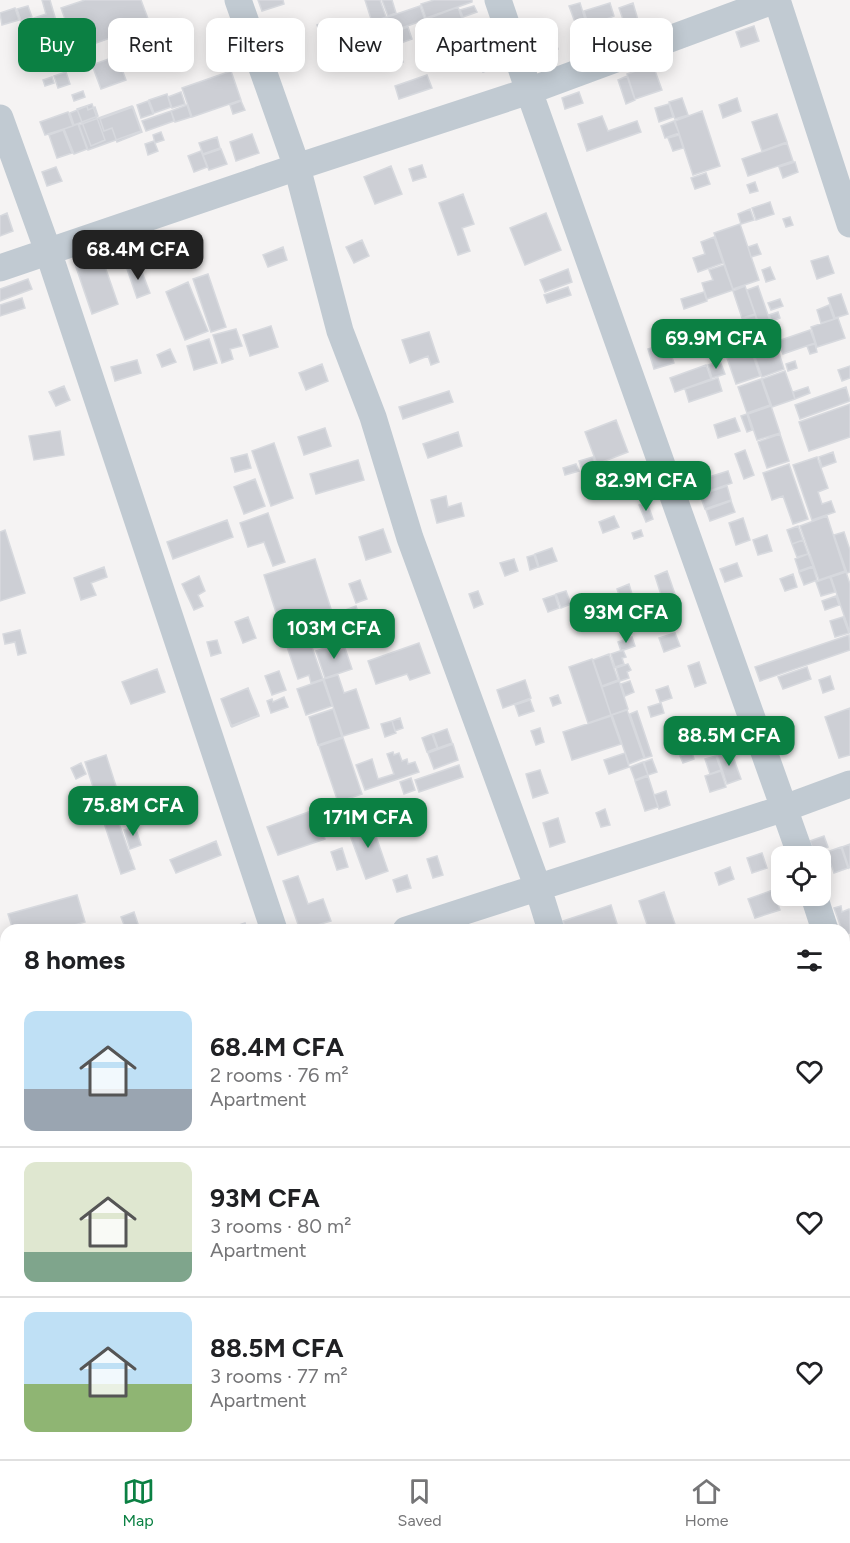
<!DOCTYPE html>
<meta charset="utf-8">
<style>
:root{--surface:#fff;--page:#f6f6f6;--text:#202124;--muted:#757577;--line:#e0e0e0;--accent:#0b8043}
body{margin:0;font-family:Figtree,sans-serif;background:var(--page);color:var(--text);height:100vh;display:flex;flex-direction:column;font-size:22px;white-space:nowrap}
*{box-sizing:border-box;margin:0}
p{font-size:20px;color:var(--muted)}
.icon{flex:none;width:33px;height:33px;fill:none;stroke:currentColor;stroke-width:2;stroke-linecap:round;stroke-linejoin:round}
.map{position:relative;flex:1;overflow:hidden}
.side{position:absolute;left:0px;top:924px;width:850px;height:536px;display:flex;flex-direction:column;background:var(--surface);border-radius:18px 18px 0 0;box-shadow:0 3px 15px #0003}
.side>*{flex:none}
.top-card{position:absolute;left:18px;top:18px;width:814px;height:54px;display:flex;gap:12px}
.buttons{position:absolute;left:771px;top:846px;display:grid;gap:12px}
.buttons a{display:grid;place-items:center;width:60px;height:60px;border-radius:12px;background:var(--surface);box-shadow:0 3px 15px #0003;font-size:30px}
.price{position:absolute;translate:-50% -51px;padding:0 14px;border-radius:12px;background:var(--accent);color:#fff;font-size:20px;line-height:39px;filter:drop-shadow(0 2px 3px #0008)}
.price::after{content:'';position:absolute;left:50%;top:36px;width:18px;height:14px;margin-left:-9px;background:inherit;clip-path:polygon(0 0,100% 0,50% 100%)}
.price.current{background:#222;color:#fff}
ul{padding:0;list-style:none}
li{display:flex;align-items:center;gap:18px;height:150px;padding:0 24px}
li+li{border-top:2px solid var(--line)}
li span{display:grid;place-items:center;flex:none;width:168px;height:120px;border-radius:12px;color:#555}
li>.icon{margin-inline-start:auto}
span .icon{width:72px;height:72px;fill:#fffc;stroke-width:1}
li b{font-size:26px}
h2{display:flex;justify-content:space-between;align-items:center;height:72px;padding:0 24px;font-size:26px}
.chip{padding:0 21px;border-radius:12px;background:var(--surface);box-shadow:0 3px 15px #0003;font-size:21px;line-height:54px}
.chip.current{background:var(--accent);color:#fff}
.tab-bar{display:flex;justify-content:space-around;align-items:center;height:84px;border-top:2px solid var(--line);background:var(--surface);font-size:16px;color:var(--muted)}
.tab-bar a{display:grid;justify-items:center;gap:3px}
.tab-bar .current{color:var(--accent)}
.map>svg:first-child{display:block}
.building{fill:#cdcfd5;stroke:#d7d9de;stroke-width:1.5}
.lines{fill:none;stroke-linecap:round;stroke-linejoin:round}
.minor{stroke:#c1cad2;stroke-width:27}
</style>
<div class="map">
<svg width="850" height="1459" viewBox="0 0 850 1459">
<rect width="100%" height="100%" fill="#f5f3f3"/>
<path class="building" d="M42,0H50L57,24L38,30L34,18L46,14Z
M85,0H141L150,24L76,50L61,8Z
M258,0H283L284,4L262,11Z
M365,0H380L386,17L372,22Z
M382,0H392L396,13L388,16Z
M434,0H472V2L426,18L421,4Z
M580,3L585,19L575,22L569,6Z
M610,3L614,16L604,20L607,29L591,34L584,11Z
M633,3L638,20L625,25L619,8Z
M28,6L32,17L21,21L17,9Z
M420,6L425,20L377,36L373,22Z
M474,6L477,12L463,17L460,10Z
M458,7L462,19L430,30L427,19Z
M15,8L19,20L2,25L0,13Z
M462,19L467,33L459,36L453,22Z
M331,20L335,32L322,38L317,25Z
M585,20L590,35L577,39L572,25Z
M372,22L377,36L364,41L359,27Z
M452,23L456,32L444,36L441,27Z
M754,26L759,41L741,47L736,32Z
M408,27L412,39L398,44L394,32Z
M550,27L558,49L544,54L537,32Z
M356,28L361,41L346,46L341,33Z
M341,33L345,46L330,51L326,38Z
M361,42L365,53L350,58L346,47Z
M488,44L493,58L500,56L503,65L483,72L474,49Z
M398,48L403,62L389,67L384,53Z
M347,50L349,58L335,63L332,55Z
M117,56L126,80L101,89L92,65Z
M653,65L662,90L635,99L627,74Z
M231,71L241,100L192,117L182,88Z
M66,72L70,84L58,88L54,76Z
M427,75L432,88L399,99L395,86Z
M627,76L635,100L626,104L618,80Z
M52,77L54,83L45,86L43,80Z
M83,91L85,97L74,101L72,95Z
M181,92L185,104L172,108L168,97Z
M579,92L583,103L565,109L562,98Z
M167,94L171,107L154,113L149,100Z
M682,98L688,115L675,119L669,102Z
M737,98L741,111L723,118L719,105Z
M148,101L153,114L141,118L137,105Z
M241,101L245,110L233,114L230,105Z
M92,104L105,140L91,146L77,109Z
M669,104L673,117L659,122L655,108Z
M187,105L191,117L175,122L171,111Z
M87,106L88,110L95,107L98,116L74,125L70,113Z
M132,106L141,131L88,150L79,125Z
M133,107L142,132L117,142L112,128L104,131L100,119Z
M171,111L174,121L146,131L142,121Z
M702,111L720,166L693,175L675,121Z
M68,112L73,126L45,135L40,122Z
M777,114L787,142L762,151L752,122Z
M602,116L608,131L637,121L641,132L587,151L578,124Z
M674,121L679,133L665,138L661,126Z
M78,124L87,149L74,154L64,129Z
M63,130L72,153L57,158L49,135Z
M161,132L164,140L155,143L153,135Z
M252,134L259,153L236,161L230,142Z
M679,135L683,148L673,151L668,138Z
M217,137L220,148L203,154L199,143Z
M154,141L158,151L148,155L145,144Z
M787,143L793,161L748,176L742,159Z
M221,149L227,164L209,170L203,155Z
M201,151L207,167L194,172L188,156Z
M795,162L798,172L783,178L779,167Z
M422,165L426,177L413,181L409,169Z
M391,166L402,194L375,204L364,177Z
M56,167L62,181L47,186L42,172Z
M706,173L710,184L695,189L691,178Z
M755,182L758,191L750,193L747,185Z
M463,194L474,224L462,228L470,251L458,255L439,203Z
M770,202L774,214L756,220L752,208Z
M750,209L754,220L741,224L738,214Z
M7,213L13,231L0,236V216Z
M546,213L561,250L525,265L510,228Z
M790,217L793,225L786,227L783,219Z
M740,224L759,280L733,289L714,233Z
M714,237L723,263L698,272L693,258L705,254L701,242Z
M362,240L369,256L354,263L346,247Z
M757,244L761,254L751,257L748,247Z
M283,247L287,260L268,267L263,255Z
M101,255L118,304L92,314L75,264Z
M828,256L834,273L817,279L811,261Z
M139,264L150,293L137,298L127,269Z
M724,265L733,290L707,299L702,283L713,280L709,270Z
M770,267L775,279L766,282L762,270Z
M568,269L572,282L545,292L540,280Z
M208,274L226,327L211,332L193,279Z
M28,279L32,289L0,301V289Z
M188,282L208,331L185,340L166,292Z
M745,286L755,314L742,318L733,291Z
M758,286L777,341L766,345L747,290Z
M568,287L571,295L547,303L544,295Z
M704,292L707,301L684,309L681,299Z
M841,294L848,314L835,318L828,298Z
M22,298L25,308L0,316V305Z
M780,299L783,306L771,310L768,303Z
M829,305L834,319L821,323L817,310Z
M778,312L780,318L772,321L769,315Z
M755,315L765,342L752,346L743,319Z
M838,318L845,338L817,347L811,327Z
M742,320L751,347L737,352L734,341L719,346L714,329Z
M271,326L278,347L250,356L243,335Z
M236,329L242,346L230,349L233,359L222,363L213,335Z
M810,330L815,343L783,354L778,341Z
M429,332L439,362L431,365L428,356L410,363L402,340Z
M209,339L217,363L194,370L187,346Z
M667,343L674,363L654,369L648,349Z
M776,343L784,369L762,377L753,351Z
M815,344L817,352L810,354L807,346Z
M170,349L176,362L162,367L157,355Z
M751,350L760,376L736,384L727,358Z
M137,360L141,373L115,381L111,367Z
M720,361L725,374L712,378L708,365Z
M795,361L797,368L788,371L786,364Z
M322,364L328,381L306,390L299,373Z
M706,365L711,379L675,392L670,378Z
M850,366V378L842,381L838,370Z
M785,371L795,399L772,407L762,379Z
M718,378L722,391L689,402L685,389Z
M761,379L770,405L747,413L738,387Z
M64,386L70,400L56,406L49,392Z
M808,387L810,393L795,399L793,392Z
M846,387L850,401L800,419L795,405Z
M449,391L453,402L403,419L399,407Z
M850,404V437L809,451L799,422Z
M771,406L780,433L757,440L748,414Z
M747,414L752,430L747,432L741,416Z
M735,418L740,431L718,438L714,425Z
M616,420L628,452L597,464L585,432Z
M325,428L331,446L304,455L298,437Z
M60,431L64,455L34,460L29,436Z
M458,432L462,446L428,458L423,444Z
M780,434L789,461L767,468L758,442Z
M274,443L293,498L271,506L252,451Z
M745,450L754,475L744,479L735,454Z
M833,452L836,462L822,467L819,457Z
M247,454L251,468L235,472L231,458Z
M593,457L595,465L582,470L579,461Z
M817,457L828,488L818,492L822,504L831,501L835,512L812,520L793,465Z
M358,460L364,480L316,494L310,474Z
M576,464L579,471L565,475L563,468Z
M789,464L808,519L793,524L783,496L772,500L763,473Z
M728,471L732,483L698,495L693,482Z
M255,479L265,506L244,514L234,487Z
M727,486L731,500L705,509L700,495Z
M446,496L448,507L461,503L464,516L437,523L431,500Z
M731,501L735,512L710,521L706,510Z
M647,502L653,519L646,522L639,505Z
M268,513L285,562L273,566L264,542L248,547L240,523Z
M614,516L619,527L603,533L599,522Z
M827,516L845,571L819,580L800,526Z
M743,518L750,540L736,545L729,523Z
M227,520L233,537L173,559L167,542Z
M798,526L803,540L792,544L787,530Z
M383,529L391,552L366,560L359,537Z
M5,530L25,593L0,601V532Z
M641,530L643,536L634,539L632,533Z
M844,532L850,550V572L847,573L834,535Z
M767,535L772,551L758,555L753,540Z
M803,540L808,554L797,557L792,544Z
M552,548L557,561L539,567L535,554Z
M808,554L813,566L799,571L795,559Z
M534,555L538,567L530,570L527,557Z
M315,559L332,612L281,628L264,575Z
M514,559L518,571L505,576L500,563Z
M737,563L742,576L725,582L720,569Z
M104,567L107,577L91,583L96,595L81,600L74,578Z
M813,567L817,580L804,585L799,572Z
M667,571L676,597L663,601L655,576Z
M846,572L850,584V633L831,577Z
M793,574L797,587L785,591L780,579Z
M199,576L205,591L198,595L203,606L194,610L182,584Z
M830,577L835,592L821,596L816,582Z
M360,580L367,599L356,603L349,584Z
M629,584L632,594L620,598L617,589Z
M478,591L483,604L474,608L469,594Z
M566,591L571,604L561,608L556,594Z
M555,595L559,608L548,612L543,599Z
M836,596L839,605L825,610L822,601Z
M356,606L361,621L345,627L340,612Z
M248,617L256,638L243,643L235,622Z
M843,617L849,633L835,637L830,621Z
M304,624L323,679L311,683L309,675L298,679L283,635L293,631L292,628Z
M20,630L26,653L18,655L15,642L5,644L3,634Z
M675,633L680,646L664,652L659,638Z
M849,635L850,650L760,681L755,667Z
M632,637L635,646L621,651L618,642Z
M217,640L221,653L211,656L207,642Z
M343,642L352,669L325,678L316,651Z
M419,643L430,673L410,680L407,674L376,684L368,661Z
M623,650L626,657L622,658L624,664L615,667L611,654Z
M609,654L618,680L602,686L593,660Z
M592,659L611,715L588,723L569,667Z
M699,662L706,683L695,687L688,666Z
M628,664L631,670L627,672L629,678L620,681L616,668Z
M807,667L811,679L783,689L778,677Z
M157,669L165,692L131,704L122,682Z
M279,671L286,690L272,695L265,676Z
M338,675L344,693L356,689L369,728L343,736L324,679Z
M830,676L834,689L823,693L819,680Z
M323,680L332,706L306,715L297,689Z
M525,680L531,698L503,708L497,690Z
M619,681L628,709L611,715L602,687Z
M630,681L634,692L625,696L621,684Z
M668,686L672,698L660,702L656,690Z
M248,688L259,716L232,727L221,699Z
M248,688L259,715L231,726L221,699Z
M558,695L561,703L553,706L550,698Z
M284,697L288,707L271,713L267,701L272,699L273,702Z
M530,700L534,711L519,716L515,705Z
M661,703L664,713L651,717L648,707Z
M850,708V755L839,758L825,717Z
M333,709L342,737L318,745L309,717Z
M627,710L644,758L629,764L612,715Z
M637,711L652,756L645,758L630,714Z
M611,716L621,744L572,760L563,732Z
M400,718L403,728L395,731L392,721Z
M392,721L396,733L385,737L381,724Z
M540,728L544,742L536,745L531,731Z
M447,729L452,743L438,748L433,734Z
M688,732L691,742L678,746L675,736Z
M432,734L437,748L427,752L422,738Z
M343,738L362,794L338,802L319,746Z
M453,744L458,760L434,769L428,753Z
M731,751L741,779L727,784L717,755Z
M393,752L394,755L399,753L402,761L407,759L408,764L415,762L419,772L365,790L356,765L372,759L378,779L394,774L387,754Z
M692,752L694,759L683,763L680,756Z
M625,753L629,767L609,774L604,760Z
M106,755L124,811L103,818L85,762Z
M716,756L721,770L710,774L705,759Z
M652,759L657,772L648,775L644,762Z
M643,762L648,775L635,780L630,767Z
M81,763L86,774L76,779L71,768Z
M459,765L463,777L419,792L415,780Z
M540,770L548,793L533,798L526,774Z
M721,771L726,787L710,792L705,776Z
M648,776L658,807L645,811L635,781Z
M411,778L415,790L404,794L400,782Z
M666,791L670,805L659,809L654,795Z
M605,809L610,825L601,827L596,813Z
M314,810L325,839L278,855L267,827Z
M116,815L135,869L121,874L103,820Z
M558,818L565,842L550,847L543,823Z
M370,819L388,871L366,879L347,827Z
M135,826L141,845L130,849L124,830Z
M824,836L828,847L814,852L810,841Z
M216,841L221,855L176,873L170,860Z
M850,844V867L849,868L842,847Z
M841,847L848,868L834,873L827,852Z
M342,848L348,867L337,870L331,852Z
M762,853L767,868L752,873L747,858Z
M437,856L443,875L433,878L427,859Z
M730,867L734,879L719,885L715,873Z
M407,875L411,888L397,892L393,880Z
M298,876L308,904L323,899L331,921L300,930L283,881Z
M773,890L780,910L755,918L748,899Z
M664,892L677,930H649L639,901Z
M77,895L85,922L56,930H13L8,914Z
M611,905L619,930H566L563,921Z
M841,906L842,912L849,909L850,912V933L844,935V930H842L834,908Z
M134,912L139,927L126,930L121,917Z
M245,923L247,930H231L230,928Z
M6,1380V1410L0,1412V1382Z
M185,1454H199L202,1459H188Z
M299,1454H314L316,1459H301Z
M314,1454H331L333,1459H316Z
M331,1454H346L348,1459H333Z
M663,1454H696L697,1459H657L656,1456Z"/>
<g class="lines">
<path class="minor" d="M238,0L297,167L340,331L373,417L410,538L538,888L551,930
M498,0L529,91L801,856
M777,0L850,224
M0,118L48,251L274,930
M0,268L297,167L529,91L775,0
M814,896L825,930
M406,930L785,808L850,784
M844,989L850,1006
M0,1062L6,1060
M0,1087L6,1106
M123,1454L125,1459
M448,1454L450,1459
M715,1454L716,1459
M58,1459L62,1454"/>
</g>
</svg>
<div class="buttons">
<a><svg class="icon" aria-label="locate" viewBox="0 0 24 24"><circle cx="12" cy="12" r="6"/><path d="M12 2v4M12 18v4M2 12h4M18 12h4"/></svg></a>
</div>
<b class="price current" style="left:138px;top:281px">68.4M CFA</b>
<b class="price" style="left:716px;top:370px">69.9M CFA</b>
<b class="price" style="left:646px;top:512px">82.9M CFA</b>
<b class="price" style="left:626px;top:644px">93M CFA</b>
<b class="price" style="left:334px;top:660px">103M CFA</b>
<b class="price" style="left:729px;top:767px">88.5M CFA</b>
<b class="price" style="left:133px;top:837px">75.8M CFA</b>
<b class="price" style="left:368px;top:849px">171M CFA</b>
<div class="top-card">
<a class="chip current">Buy</a>
<a class="chip">Rent</a>
<a class="chip">Filters</a>
<a class="chip">New</a>
<a class="chip">Apartment</a>
<a class="chip">House</a>
</div>
<section class="side">
<h2>8 homes<svg class="icon" aria-label="filters" viewBox="0 0 24 24"><path d="M4 7h16M4 17h16"/><circle cx="9" cy="7" r="2"/><circle cx="15" cy="17" r="2"/></svg></h2>
<ul>
<li><span style="background:linear-gradient(#bfe0f5 65%,#9aa5b1 0)"><svg class="icon" aria-label="home" viewBox="0 0 24 24"><path d="M3 11l9-7 9 7M6 9v11h12V9"/></svg></span><div><b>68.4M CFA</b><p>2 rooms · 76 m²</p><p>Apartment</p></div><svg class="icon" aria-label="heart" viewBox="0 0 24 24"><path d="M12 20l-8-8c-3-5 5-10 8-4 3-6 11-1 8 4z"/></svg></li>
<li><span style="background:linear-gradient(#dfe7d0 75%,#7fa58c 0)"><svg class="icon" aria-label="home" viewBox="0 0 24 24"><path d="M3 11l9-7 9 7M6 9v11h12V9"/></svg></span><div><b>93M CFA</b><p>3 rooms · 80 m²</p><p>Apartment</p></div><svg class="icon" aria-label="heart" viewBox="0 0 24 24"><path d="M12 20l-8-8c-3-5 5-10 8-4 3-6 11-1 8 4z"/></svg></li>
<li><span style="background:linear-gradient(#bfe0f5 60%,#8fb573 0)"><svg class="icon" aria-label="home" viewBox="0 0 24 24"><path d="M3 11l9-7 9 7M6 9v11h12V9"/></svg></span><div><b>88.5M CFA</b><p>3 rooms · 77 m²</p><p>Apartment</p></div><svg class="icon" aria-label="heart" viewBox="0 0 24 24"><path d="M12 20l-8-8c-3-5 5-10 8-4 3-6 11-1 8 4z"/></svg></li>
</ul>
</section>
</div>
<nav class="tab-bar">
<a class="current"><svg class="icon" aria-label="map" viewBox="0 0 24 24"><path d="M3 6l6-2 6 2 6-2v14l-6 2-6-2-6 2zM9 4v14M15 6v14"/></svg>Map</a>
<a><svg class="icon" aria-label="saved" viewBox="0 0 24 24"><path d="M7 4h10v16l-5-4-5 4z"/></svg>Saved</a>
<a><svg class="icon" aria-label="home" viewBox="0 0 24 24"><path d="M3 11l9-7 9 7M6 9v11h12V9"/></svg>Home</a>
</nav>
